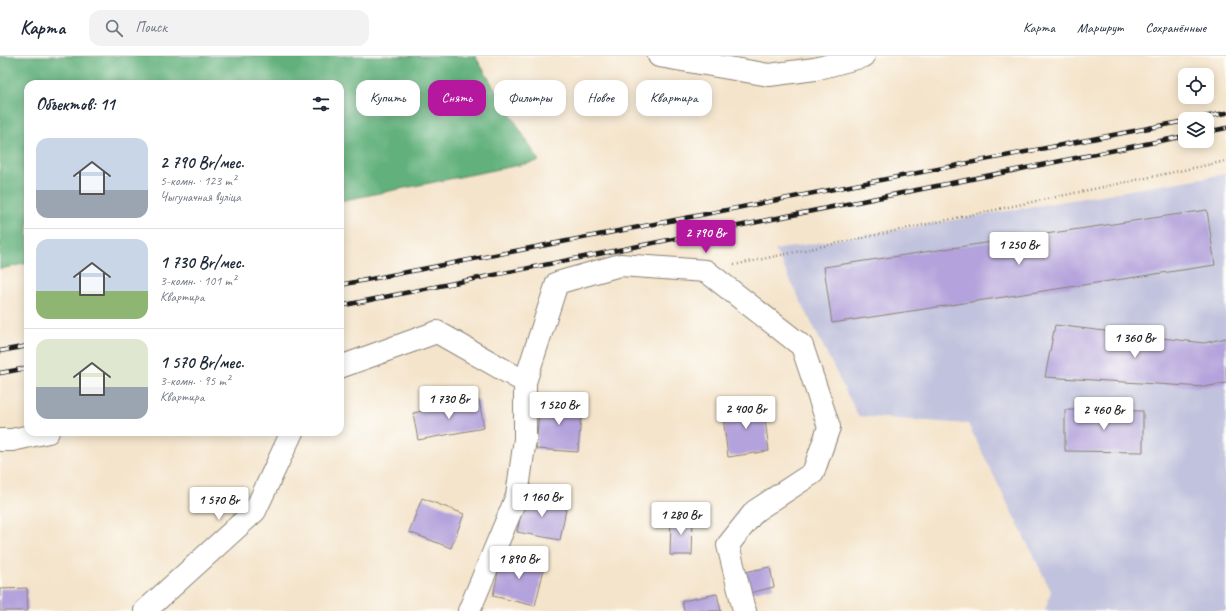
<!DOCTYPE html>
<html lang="ru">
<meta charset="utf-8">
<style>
:root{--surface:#fff;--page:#f2f2f3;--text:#1f2937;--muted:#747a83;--line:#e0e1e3;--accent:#b5179e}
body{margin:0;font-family:Caveat,sans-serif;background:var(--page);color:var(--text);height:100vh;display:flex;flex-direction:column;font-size:15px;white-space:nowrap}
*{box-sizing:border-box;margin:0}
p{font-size:13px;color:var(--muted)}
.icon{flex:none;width:22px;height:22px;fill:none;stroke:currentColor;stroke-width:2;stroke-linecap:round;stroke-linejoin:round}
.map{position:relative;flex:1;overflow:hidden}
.details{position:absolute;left:24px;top:24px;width:320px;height:356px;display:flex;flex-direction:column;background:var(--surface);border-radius:12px;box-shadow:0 2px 10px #0003}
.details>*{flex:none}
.hud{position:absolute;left:356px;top:24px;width:380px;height:36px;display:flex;gap:8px}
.buttons{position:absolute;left:1178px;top:12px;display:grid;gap:8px}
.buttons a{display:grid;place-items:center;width:36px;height:36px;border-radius:8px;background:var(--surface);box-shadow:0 2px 10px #0003;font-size:20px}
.price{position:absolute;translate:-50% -34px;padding:0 9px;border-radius:4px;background:#fff;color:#222;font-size:13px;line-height:26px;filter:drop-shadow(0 1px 2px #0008)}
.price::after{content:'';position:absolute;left:50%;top:24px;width:12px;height:9px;margin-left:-6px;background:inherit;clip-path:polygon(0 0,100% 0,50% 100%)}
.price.active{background:var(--accent);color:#fff}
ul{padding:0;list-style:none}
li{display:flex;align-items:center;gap:12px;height:100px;padding:0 12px}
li+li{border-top:1px solid var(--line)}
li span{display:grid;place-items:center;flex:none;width:112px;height:80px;border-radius:12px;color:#555}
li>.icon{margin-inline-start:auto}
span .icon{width:48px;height:48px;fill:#fffc;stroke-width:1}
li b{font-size:17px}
h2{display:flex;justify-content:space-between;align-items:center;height:48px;padding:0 12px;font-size:17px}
.tag{padding:0 14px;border-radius:12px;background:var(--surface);box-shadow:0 2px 10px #0003;font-size:14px;line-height:36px}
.tag.active{background:var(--accent);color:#fff}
header{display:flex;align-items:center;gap:24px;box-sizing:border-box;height:56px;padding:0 20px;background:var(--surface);border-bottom:1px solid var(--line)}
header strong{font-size:19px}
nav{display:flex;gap:22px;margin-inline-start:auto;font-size:14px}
.search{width:280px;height:36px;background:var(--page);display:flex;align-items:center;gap:10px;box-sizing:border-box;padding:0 14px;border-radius:12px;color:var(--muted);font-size:15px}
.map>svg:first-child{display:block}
.industrial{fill:#c1c2dd}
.forest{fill:#62b17b;stroke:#3f664c}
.building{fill:#b3a2db}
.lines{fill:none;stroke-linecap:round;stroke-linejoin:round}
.minor-casing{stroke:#888074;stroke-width:24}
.path{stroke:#888074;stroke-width:2.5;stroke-dasharray:1 3;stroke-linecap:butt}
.minor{stroke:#fff;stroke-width:22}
.rail-casing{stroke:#1c1c1c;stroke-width:4.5}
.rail{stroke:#fdfcf7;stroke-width:3;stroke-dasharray:9;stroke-linecap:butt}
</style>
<header>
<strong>Карта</strong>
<div class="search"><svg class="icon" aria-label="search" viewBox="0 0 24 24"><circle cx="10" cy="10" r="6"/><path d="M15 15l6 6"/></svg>Поиск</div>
<nav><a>Карта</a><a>Маршрут</a><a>Сохранённые</a></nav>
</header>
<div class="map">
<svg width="1226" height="555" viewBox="0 0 1226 555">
<rect width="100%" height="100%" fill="#fdfcf7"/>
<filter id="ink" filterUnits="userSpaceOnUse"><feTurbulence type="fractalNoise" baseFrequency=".025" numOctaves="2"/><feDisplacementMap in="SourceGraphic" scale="8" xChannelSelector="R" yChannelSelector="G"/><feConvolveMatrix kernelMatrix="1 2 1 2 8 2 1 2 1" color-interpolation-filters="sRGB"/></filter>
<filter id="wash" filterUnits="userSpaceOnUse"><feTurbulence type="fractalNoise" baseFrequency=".012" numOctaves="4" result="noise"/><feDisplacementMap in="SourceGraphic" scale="16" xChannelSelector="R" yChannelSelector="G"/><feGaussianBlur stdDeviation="0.9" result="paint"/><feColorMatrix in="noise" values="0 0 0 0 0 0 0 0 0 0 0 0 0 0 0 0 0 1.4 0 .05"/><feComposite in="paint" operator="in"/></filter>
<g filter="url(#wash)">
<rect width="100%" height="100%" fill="#f4e4cb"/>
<path class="industrial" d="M1226,118V555H1045L1051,535L968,368L858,360L775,194Z"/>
<path class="forest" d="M0,0H475L539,105L340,145V28H28V207L0,213Z"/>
<g id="blocks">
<path class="building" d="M1207,154L1215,209L832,267L824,211Z
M1055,269L1204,287L1226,282V327L1204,331L1045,321Z
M479,344L484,372L418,384L413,357Z
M540,344L582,348L578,396L536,393Z
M763,347L769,395L728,401L722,353Z
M1065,354L1143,355V396L1065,395Z
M525,439L567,448L560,484L517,476Z
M422,442L464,458L451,492L409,476Z
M671,460L693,461L692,499H670Z
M502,499L545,509L535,550L493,540Z
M770,511L774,531L750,537L745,516Z
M27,532L28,555H0V533Z
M717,538L721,555H684L682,545Z"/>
</g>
</g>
<g filter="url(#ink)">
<use href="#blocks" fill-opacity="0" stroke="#888074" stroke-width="1"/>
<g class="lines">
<defs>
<path id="minor" d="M659,0L769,19L815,13L864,0
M340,311L437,276L525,326L557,227L620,209L706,215L802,290L829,371L813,417L755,455L728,489L743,550L745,555
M0,384H12L48,376
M145,555L255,455L292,376
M469,555L517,440L525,383V326"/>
</defs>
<use href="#minor" class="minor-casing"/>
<path class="path" d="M734,209L1226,105"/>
<use href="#minor" class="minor"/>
<defs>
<path id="rail" d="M1193,63L1226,57
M1207,76L1226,72
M340,229L1185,65
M340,250L1185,80
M0,295L28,290
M0,317L28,312"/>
</defs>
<use href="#rail" class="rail-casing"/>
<use href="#rail" class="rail"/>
</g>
</g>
</svg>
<div class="buttons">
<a><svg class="icon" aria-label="locate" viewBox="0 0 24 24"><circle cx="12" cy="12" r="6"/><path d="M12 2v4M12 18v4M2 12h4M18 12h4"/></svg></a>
<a><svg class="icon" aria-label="layers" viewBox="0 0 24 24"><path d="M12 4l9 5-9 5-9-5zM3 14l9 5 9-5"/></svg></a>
</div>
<b class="price active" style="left:706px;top:198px">2 790 Br</b>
<b class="price" style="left:1019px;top:210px">1 250 Br</b>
<b class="price" style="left:1135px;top:303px">1 360 Br</b>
<b class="price" style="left:449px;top:364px">1 730 Br</b>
<b class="price" style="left:559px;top:370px">1 520 Br</b>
<b class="price" style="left:746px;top:374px">2 400 Br</b>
<b class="price" style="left:1104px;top:375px">2 460 Br</b>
<b class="price" style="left:542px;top:462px">1 160 Br</b>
<b class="price" style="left:219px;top:465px">1 570 Br</b>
<b class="price" style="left:681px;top:480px">1 280 Br</b>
<b class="price" style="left:519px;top:524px">1 890 Br</b>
<div class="hud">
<a class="tag">Купить</a>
<a class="tag active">Снять</a>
<a class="tag">Фильтры</a>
<a class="tag">Новое</a>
<a class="tag">Квартира</a>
</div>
<section class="details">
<h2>Объектов: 11<svg class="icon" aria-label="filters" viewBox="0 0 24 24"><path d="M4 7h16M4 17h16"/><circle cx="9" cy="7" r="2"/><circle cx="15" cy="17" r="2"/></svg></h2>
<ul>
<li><span style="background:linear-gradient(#c9d6e8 65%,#9aa5b1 0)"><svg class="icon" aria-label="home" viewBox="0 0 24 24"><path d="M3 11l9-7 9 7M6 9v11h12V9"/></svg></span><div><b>2 790 Br/мес.</b><p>5-комн. · 123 m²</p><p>Чыгуначная вуліца</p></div></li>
<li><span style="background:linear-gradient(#c9d6e8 65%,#8fb573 0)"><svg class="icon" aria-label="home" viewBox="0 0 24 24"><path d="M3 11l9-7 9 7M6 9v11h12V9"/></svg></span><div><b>1 730 Br/мес.</b><p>3-комн. · 101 m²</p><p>Квартира</p></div></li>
<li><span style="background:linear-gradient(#dfe7d0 60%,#9aa5b1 0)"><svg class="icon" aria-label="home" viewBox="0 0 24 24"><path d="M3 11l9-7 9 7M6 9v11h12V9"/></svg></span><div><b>1 570 Br/мес.</b><p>3-комн. · 95 m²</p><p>Квартира</p></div></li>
</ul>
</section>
</div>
